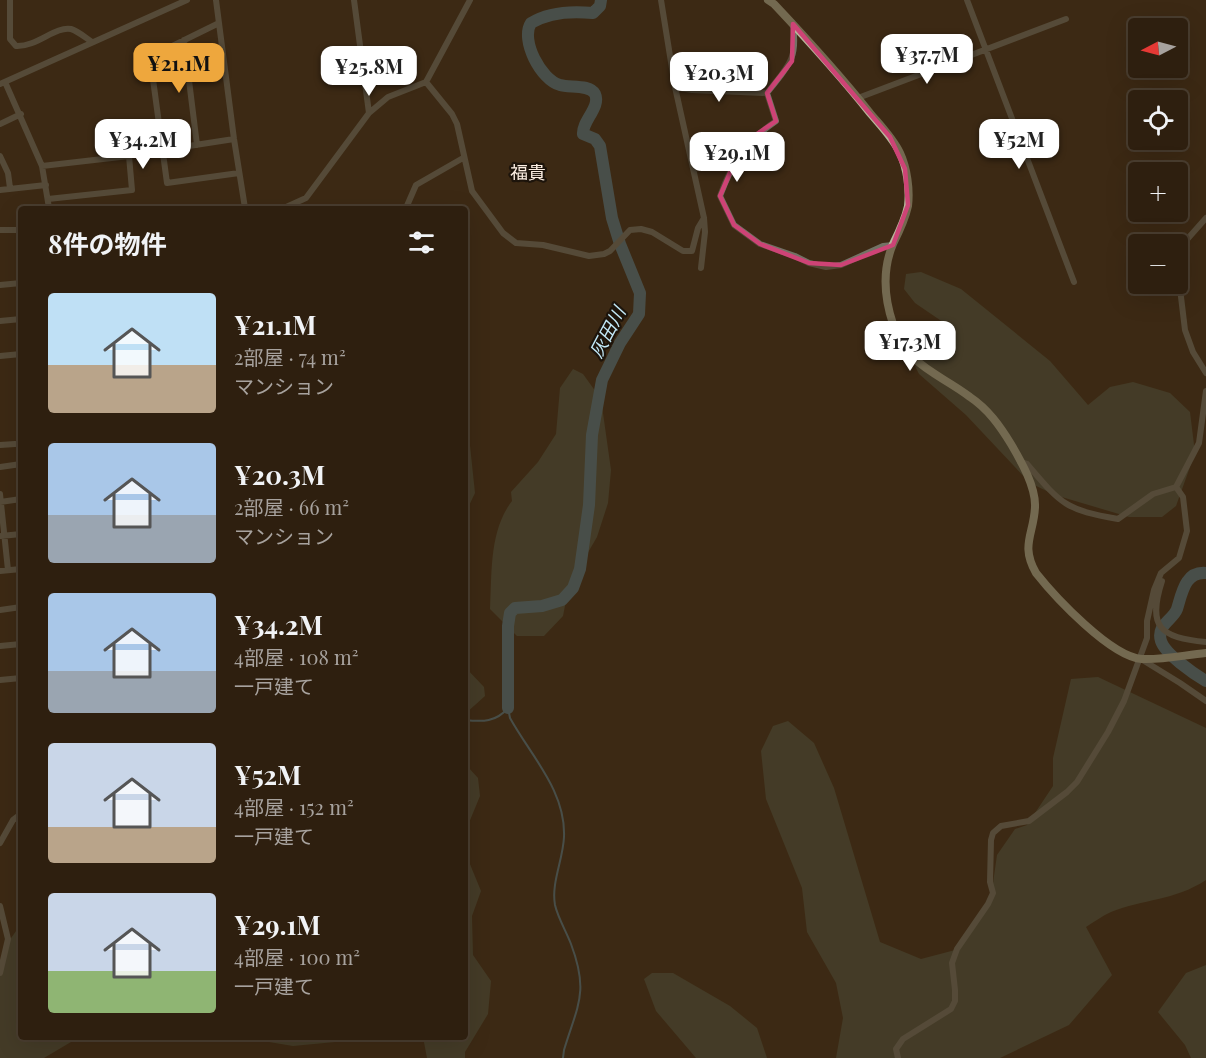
<!DOCTYPE html>
<html lang="ja">
<meta charset="utf-8">
<style>
:root{--surface:#2e1f0f;--page:#3a2c1d;--text:#f1f3f6;--muted:#a7a29e;--line:#493d2f;--accent:#eea73d}
body{margin:0;font-family:"Playfair Display","Noto Sans JP",serif;background:var(--page);color:var(--text);height:100vh;display:flex;flex-direction:column;font-size:22px;white-space:nowrap}
*{box-sizing:border-box;margin:0}
p{font-size:20px;color:var(--muted)}
.icon{flex:none;width:33px;height:33px;fill:none;stroke:currentColor;stroke-width:2;stroke-linecap:round;stroke-linejoin:round}
.map{position:relative;flex:1;overflow:hidden}
.panel{position:absolute;left:18px;top:206px;width:450px;height:834px;display:flex;flex-direction:column;background:var(--surface);border-radius:6px;box-shadow:0 6px 24px #0002,0 0 0 2px var(--line)}
.panel>*{flex:none}
.needle{width:39px;rotate:264deg}
.buttons{position:absolute;left:1128px;top:18px;display:grid;gap:12px}
.buttons a{display:grid;place-items:center;width:60px;height:60px;border-radius:6px;background:var(--surface);box-shadow:0 6px 24px #0002,0 0 0 2px var(--line);font-size:30px}
.price{position:absolute;translate:-50% -51px;padding:0 14px;border-radius:12px;background:#fff;color:#222;font-size:20px;line-height:39px;filter:drop-shadow(0 2px 3px #0008)}
.price::after{content:'';position:absolute;left:50%;top:36px;width:18px;height:14px;margin-left:-9px;background:inherit;clip-path:polygon(0 0,100% 0,50% 100%)}
.price.active{background:var(--accent);color:#111}
ul{padding:0;list-style:none}
li{display:flex;align-items:center;gap:18px;height:150px;padding:0 30px}
li span{display:grid;place-items:center;flex:none;width:168px;height:120px;border-radius:6px;color:#555}
li>.icon{margin-inline-start:auto}
span .icon{width:72px;height:72px;fill:#fffc;stroke-width:1}
li b{font-size:26px}
h2{display:flex;justify-content:space-between;align-items:center;height:72px;padding:0 30px;font-size:26px}
.map>svg:first-child{display:block}
.green{fill:#4e513e}
.lines{fill:none;stroke-linecap:round;stroke-linejoin:round}
.stream{stroke:#587b89;stroke-width:2}
.river{stroke:#587b89;stroke-width:12}
.minor{stroke:#737265;stroke-width:6}
.major{stroke:#b7b69a;stroke-width:8}
.marked{fill:none;stroke:#ce4376;stroke-width:4.5;stroke-linejoin:round}
.labels{text-anchor:middle;dominant-baseline:central;stroke-width:4.5;stroke-linejoin:round;paint-order:stroke}
.neighbourhood-label{font-size:18px;fill:#fceee2;stroke:#1d140b}
.water-label{font-size:18px;font-style:italic;fill:#c3e9f8;stroke:#1d140b}
</style>
<div class="map">
<svg width="1206" height="1058" viewBox="0 0 1206 1058">
<rect width="100%" height="100%" fill="#3d2914"/>
<path class="green" d="M921,272L961,289L1050,361L1088,405L1110,387L1133,382L1170,393L1190,412L1195,453L1176,506L1162,517H1129L1055,495L1030,483L966,415L919,374L915,366L945,333L956,331L915,303L904,289L906,274Z
M573,369L583,374L601,399L611,470L608,503L597,537L569,585L563,616L544,636H517L490,609C492,573 489,531 512,501L511,492L538,462L556,434L560,388Z
M465,398L475,493L465,514Z
M465,667L484,687L485,696L465,714Z
M1098,677L1206,728V880C1174,901 1143,899 1111,912C1102,916 1094,922 1086,927L1112,975L1069,1025L1000,1058H836L843,1018L836,983L807,932L802,888L766,799L761,751L773,726L788,721L814,743L834,788L880,942L921,959L959,949L990,904L997,855L1015,829L1027,825L1053,786V758L1071,679Z
M468,767L478,778L480,796L466,830L465,848V768Z
M465,852L481,891L472,916L473,955L491,981L488,1014L465,1052V1058H427L423,1037L465,1036Z
M21,924V1036L100,1037L76,1039L44,1058H0V965L9,941Z
M1206,965V1058H1191L1185,1045L1158,1012L1186,973Z
M652,973H673L730,1006L757,1028L767,1058H696L656,1011L644,979Z
M240,1037H334L335,1042L293,1046Z"/>
<g class="lines">
<path class="stream" d="M508,708L510,718C531,756 566,791 564,837C563,860 551,883 555,905C558,918 566,931 571,944C589,992 578,1004 564,1050L563,1058
M465,720C483,722 496,722 508,708"/>
<path class="river" d="M1206,573C1185,571 1182,593 1177,609C1173,620 1156,625 1161,641C1165,654 1194,674 1206,681
M508,708V626L510,613L515,608L542,606L562,600L573,588L580,569L589,505L592,435L602,380L620,343L639,314L640,293L620,244L612,218L600,146L595,139L583,134C582,121 601,107 595,94C590,84 569,88 560,85C541,80 520,40 531,23C549,12 573,11 593,13L600,6L601,0"/>
<path class="minor" d="M10,0V39L16,46C37,47 55,26 71,29C78,31 86,38 92,42
M216,0L234,139L245,208
M354,0L369,113
M661,0L675,87L704,218L705,232L701,268
M967,0L1074,282
M219,23L150,57L167,183L239,173
M184,40L197,145
M5,82L42,166L49,208
M426,82L452,114L457,124L472,191L503,233L516,243L543,245L589,256L604,254L610,251L630,230L641,229L652,232L683,251H692L698,228L704,218
M0,84L187,0
M675,87L692,90L767,93
M767,93L776,121C744,143 734,159 720,196L734,225L760,244L795,256L809,263L826,267L841,265L883,246L893,245
M767,93C788,66 798,60 793,25
M858,98L1066,19
M0,124L21,114
M163,150L234,139
M0,156L8,173L10,188
M42,166L129,156L132,190L48,199
M0,190L46,185
M272,208H284L306,198L369,113L388,97L426,82L470,0
M406,208L416,185L463,158
M0,230H21
M1178,255L1183,244L1206,218
M1178,272L1185,330L1193,352L1206,373
M0,285L21,283
M0,321L21,319
M0,356L21,354
M0,445L15,444
M1020,462L1027,464C1061,504 1065,510 1118,519L1153,494L1176,487
M0,467L21,464
M1176,487L1199,443L1206,391
M0,494L8,570
M0,502L21,499
M1,536L21,534
M0,571L21,569
M1162,581C1147,627 1160,638 1206,642
M0,610L21,607
M0,646L21,644
M1141,659L1180,683L1206,701
M0,680L21,678
M0,843L13,820L21,814
M0,906L8,939L0,973
M898,1058L896,1049L903,1039L951,1009L955,1001V990L952,963L957,949L988,904L993,893L990,882L991,840L993,833L1001,826L1029,821L1067,792L1077,782L1108,732L1124,701L1147,638V621L1154,590L1161,573L1179,558L1187,531L1183,497L1176,487"/>
<path class="major" d="M768,0L774,4C807,39 840,75 870,113C880,125 893,138 900,153C907,168 910,189 908,206C905,220 899,232 893,244C882,270 884,297 893,324C909,368 937,372 970,397C988,409 1000,426 1011,444C1021,461 1036,487 1035,507C1034,534 1020,545 1036,573C1055,597 1111,657 1142,659C1162,660 1185,655 1206,653"/>
</g>
<path d="M0 0H1206V1058H0ZM793,24L890,137L905,169L908,205L893,245L841,265L809,263L760,244L734,225L720,196L735,161L754,136L776,121L767,93L792,61Z" fill="#3d2914" fill-opacity=".55" fill-rule="evenodd"/>
<path class="marked" d="M793,24L890,137L905,169L908,205L893,245L841,265L809,263L760,244L734,225L720,196L735,161L754,136L776,121L767,93L792,61Z"/>
<g class="labels">
<g class="neighbourhood-label">
<text x="528" y="172">福貴</text>
</g>
<g class="water-label">
<text transform="translate(607 332) rotate(-62)">灰田川</text>
</g>
</g>
</svg>
<div class="buttons">
<a><svg class="needle" viewBox="-14 -14 28 28"><path d="M0-13l5 13h-10z" fill="#e53935"/><path d="M0 13l5-13h-10z" fill="#a7a29e"/></svg></a>
<a><svg class="icon" aria-label="locate" viewBox="0 0 24 24"><circle cx="12" cy="12" r="6"/><path d="M12 2v4M12 18v4M2 12h4M18 12h4"/></svg></a>
<a>+</a>
<a>−</a>
</div>
<b class="price" style="left:927px;top:85px">¥37.7M</b>
<b class="price active" style="left:179px;top:94px">¥21.1M</b>
<b class="price" style="left:369px;top:97px">¥25.8M</b>
<b class="price" style="left:719px;top:103px">¥20.3M</b>
<b class="price" style="left:143px;top:170px">¥34.2M</b>
<b class="price" style="left:1019px;top:170px">¥52M</b>
<b class="price" style="left:737px;top:183px">¥29.1M</b>
<b class="price" style="left:910px;top:372px">¥17.3M</b>
<section class="panel">
<h2>8件の物件<svg class="icon" aria-label="filters" viewBox="0 0 24 24"><path d="M4 7h16M4 17h16"/><circle cx="9" cy="7" r="2"/><circle cx="15" cy="17" r="2"/></svg></h2>
<ul>
<li><span style="background:linear-gradient(#bfe0f5 60%,#b9a48a 0)"><svg class="icon" aria-label="home" viewBox="0 0 24 24"><path d="M3 11l9-7 9 7M6 9v11h12V9"/></svg></span><div><b>¥21.1M</b><p>2部屋 · 74 m²</p><p>マンション</p></div></li>
<li><span style="background:linear-gradient(#a9c7e8 60%,#9aa5b1 0)"><svg class="icon" aria-label="home" viewBox="0 0 24 24"><path d="M3 11l9-7 9 7M6 9v11h12V9"/></svg></span><div><b>¥20.3M</b><p>2部屋 · 66 m²</p><p>マンション</p></div></li>
<li><span style="background:linear-gradient(#a9c7e8 65%,#9aa5b1 0)"><svg class="icon" aria-label="home" viewBox="0 0 24 24"><path d="M3 11l9-7 9 7M6 9v11h12V9"/></svg></span><div><b>¥34.2M</b><p>4部屋 · 108 m²</p><p>一戸建て</p></div></li>
<li><span style="background:linear-gradient(#c9d6e8 70%,#b9a48a 0)"><svg class="icon" aria-label="home" viewBox="0 0 24 24"><path d="M3 11l9-7 9 7M6 9v11h12V9"/></svg></span><div><b>¥52M</b><p>4部屋 · 152 m²</p><p>一戸建て</p></div></li>
<li><span style="background:linear-gradient(#c9d6e8 65%,#8fb573 0)"><svg class="icon" aria-label="home" viewBox="0 0 24 24"><path d="M3 11l9-7 9 7M6 9v11h12V9"/></svg></span><div><b>¥29.1M</b><p>4部屋 · 100 m²</p><p>一戸建て</p></div></li>
</ul>
</section>
</div>
